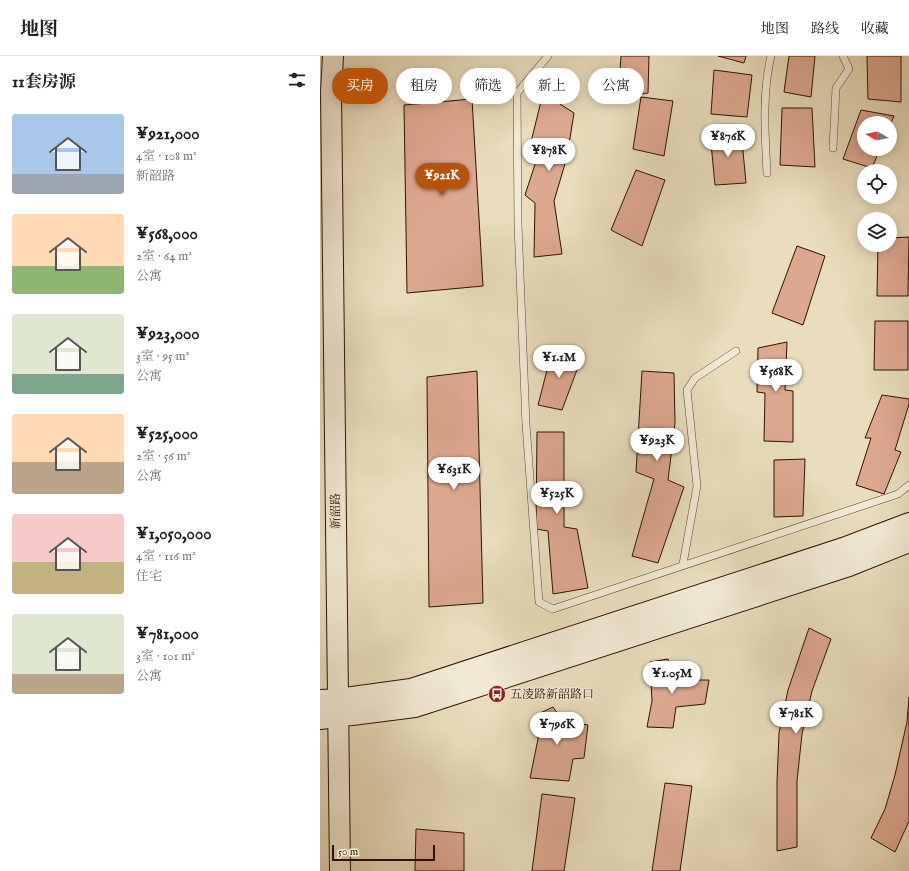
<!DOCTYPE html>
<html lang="zh">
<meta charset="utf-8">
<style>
:root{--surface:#fff;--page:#f2f2f2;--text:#202124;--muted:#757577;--line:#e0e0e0;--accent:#b45309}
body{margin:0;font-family:"IM FELL English","Noto Serif SC",serif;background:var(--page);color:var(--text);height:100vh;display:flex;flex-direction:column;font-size:15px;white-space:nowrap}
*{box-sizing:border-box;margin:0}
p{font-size:13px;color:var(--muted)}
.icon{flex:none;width:22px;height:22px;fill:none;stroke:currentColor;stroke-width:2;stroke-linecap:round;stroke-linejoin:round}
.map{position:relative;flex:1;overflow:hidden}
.details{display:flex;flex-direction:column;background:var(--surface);width:320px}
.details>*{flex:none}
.hud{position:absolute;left:12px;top:12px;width:380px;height:36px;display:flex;gap:8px}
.needle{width:26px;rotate:279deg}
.buttons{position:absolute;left:537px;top:60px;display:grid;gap:8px}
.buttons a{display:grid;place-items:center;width:40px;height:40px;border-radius:50%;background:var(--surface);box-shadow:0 2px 10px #0003;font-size:20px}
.scale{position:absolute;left:12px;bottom:10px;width:103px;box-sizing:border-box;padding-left:4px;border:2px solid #2d1200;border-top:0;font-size:11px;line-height:14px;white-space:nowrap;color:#2d1200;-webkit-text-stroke:3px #f1e9d4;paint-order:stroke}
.price{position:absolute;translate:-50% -34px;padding:0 9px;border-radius:14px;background:#fff;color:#222;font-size:13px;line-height:26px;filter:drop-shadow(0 1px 2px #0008)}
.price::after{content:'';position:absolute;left:50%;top:24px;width:12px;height:9px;margin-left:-6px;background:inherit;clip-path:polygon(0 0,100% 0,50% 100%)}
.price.selected{background:var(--accent);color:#fff}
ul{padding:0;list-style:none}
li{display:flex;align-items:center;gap:12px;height:100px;padding:0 12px}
li span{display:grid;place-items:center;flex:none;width:112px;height:80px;border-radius:4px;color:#555}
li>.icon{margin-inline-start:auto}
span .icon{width:48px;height:48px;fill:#fffc;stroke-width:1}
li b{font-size:17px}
h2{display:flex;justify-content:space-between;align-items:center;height:48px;padding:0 12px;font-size:17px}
.pill{padding:0 14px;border-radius:18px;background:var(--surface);box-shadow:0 2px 10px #0003;font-size:14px;line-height:36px}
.pill.selected{background:var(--accent);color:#fff}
header{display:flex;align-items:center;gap:24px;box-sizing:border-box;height:56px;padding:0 20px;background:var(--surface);border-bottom:1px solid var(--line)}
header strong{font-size:19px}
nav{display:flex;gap:22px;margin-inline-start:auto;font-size:14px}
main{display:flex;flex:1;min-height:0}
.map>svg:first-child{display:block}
.building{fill:#dda890;stroke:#2d1200}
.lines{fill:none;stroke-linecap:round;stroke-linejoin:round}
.lane-casing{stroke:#5c452f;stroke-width:8}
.secondary-casing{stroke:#2d1200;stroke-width:22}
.lane{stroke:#f1e9d4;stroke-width:7}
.secondary{stroke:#f1e9d4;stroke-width:20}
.labels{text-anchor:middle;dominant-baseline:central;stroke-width:3;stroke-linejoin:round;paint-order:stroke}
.street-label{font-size:12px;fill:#2d1200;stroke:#f1e9d4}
.poi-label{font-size:12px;fill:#2d1200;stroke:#f1e9d4;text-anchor:start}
</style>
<header>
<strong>地图</strong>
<nav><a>地图</a><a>路线</a><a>收藏</a></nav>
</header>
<main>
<section class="details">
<h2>11套房源<svg class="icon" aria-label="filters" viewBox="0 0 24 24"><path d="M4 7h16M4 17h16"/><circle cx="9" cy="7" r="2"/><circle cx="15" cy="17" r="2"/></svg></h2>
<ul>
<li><span style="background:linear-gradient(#a9c7e8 75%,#9aa5b1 0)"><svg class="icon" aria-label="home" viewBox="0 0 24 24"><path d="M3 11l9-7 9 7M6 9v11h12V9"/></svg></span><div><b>¥921,000</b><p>4室 · 108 m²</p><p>新韶路</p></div></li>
<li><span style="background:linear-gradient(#ffd9b3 65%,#8fb573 0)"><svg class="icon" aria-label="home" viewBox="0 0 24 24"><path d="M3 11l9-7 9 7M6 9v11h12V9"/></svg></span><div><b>¥568,000</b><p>2室 · 64 m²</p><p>公寓</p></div></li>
<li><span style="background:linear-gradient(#dfe7d0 75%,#7fa58c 0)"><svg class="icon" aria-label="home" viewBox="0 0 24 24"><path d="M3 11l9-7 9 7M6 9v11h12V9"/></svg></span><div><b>¥923,000</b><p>3室 · 95 m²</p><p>公寓</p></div></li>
<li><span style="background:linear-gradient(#ffd9b3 60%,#b9a48a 0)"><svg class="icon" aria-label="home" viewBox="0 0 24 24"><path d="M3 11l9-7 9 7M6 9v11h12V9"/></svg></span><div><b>¥525,000</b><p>2室 · 56 m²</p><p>公寓</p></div></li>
<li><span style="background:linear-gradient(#f6c9c9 60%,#c2b280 0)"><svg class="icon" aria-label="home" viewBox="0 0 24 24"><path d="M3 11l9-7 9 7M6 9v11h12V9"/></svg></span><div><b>¥1,050,000</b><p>4室 · 116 m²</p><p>住宅</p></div></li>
<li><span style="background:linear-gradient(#dfe7d0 75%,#b9a48a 0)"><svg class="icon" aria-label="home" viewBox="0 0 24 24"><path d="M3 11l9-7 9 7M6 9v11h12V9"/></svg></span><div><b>¥781,000</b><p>3室 · 101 m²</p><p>公寓</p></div></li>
</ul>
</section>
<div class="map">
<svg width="589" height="815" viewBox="0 0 589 815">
<rect width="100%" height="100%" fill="#e9ddbd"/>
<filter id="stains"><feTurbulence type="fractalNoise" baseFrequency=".005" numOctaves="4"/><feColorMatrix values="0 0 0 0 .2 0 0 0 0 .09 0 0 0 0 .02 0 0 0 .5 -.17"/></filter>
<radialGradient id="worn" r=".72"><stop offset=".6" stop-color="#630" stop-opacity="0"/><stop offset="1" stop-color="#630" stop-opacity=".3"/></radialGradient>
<path class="building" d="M301,0H329L328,37L298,42Z
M398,0H426L424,7Z
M469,0H495L491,41L464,36Z
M547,0H581V46L548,43Z
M394,14L432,19L427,61L391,58Z
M223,37L254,57L247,101L234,145L242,198L214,201L215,147L205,139L221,90L211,86Z
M321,41L353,45L344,100L313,93Z
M152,43L163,230L87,237L84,49Z
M462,52H492L495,111L460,109Z
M541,54L574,60L570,69V67H544V93H560L552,112L523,103Z
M421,74L426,127L395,129L390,77Z
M316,114L345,124L322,190L291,174Z
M589,181L588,240H557L558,189H570V182Z
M477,190L505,200L483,269L452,257Z
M555,265H588V314H554Z
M467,286L465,334L473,335V386L444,385L445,337L437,336L438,292Z
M233,291L261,303L242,354L218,349Z
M157,315L163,547L109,551L107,321Z
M322,315L354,317L355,367L348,424L364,431L338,507L312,500L334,423L316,416Z
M562,339L589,343V348L575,394L581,396L564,438L536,429L551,382H545Z
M217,376H244V471L257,473L268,532L233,538L228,475L216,473Z
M485,403L483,460L454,461V404Z
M489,572L511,583L492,635L482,678L477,725V791L457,795V726L459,677L468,634Z
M348,603L354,624H389L385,648L356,651L353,672L327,671L332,645L330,606Z
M589,641V765L575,796L551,782L565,753L575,719L587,666Z
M233,651L243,665L268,669L264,702L253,703L249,725L210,722L218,683L216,659Z
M345,727L372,730L360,815H332Z
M222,738L255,742L244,815H212Z
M96,773L144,777V815H95Z"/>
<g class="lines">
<defs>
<path id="lane" d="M228,0L197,37L198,169L206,368L219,546L233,553L578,438L589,429
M513,92L516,32L529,13L523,0
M447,117C445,78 442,38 451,0
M363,508L377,430L367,334L375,322L416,295"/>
<path id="secondary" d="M13,0L11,36L20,815
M0,644L18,643L91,633L523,492L589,467
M0,663L95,651L529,510L589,486"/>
</defs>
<use href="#lane" class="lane-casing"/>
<use href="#secondary" class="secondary-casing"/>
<use href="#lane" class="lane"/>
<use href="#secondary" class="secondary"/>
</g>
<defs>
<symbol id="bus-disc" viewBox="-11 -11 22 22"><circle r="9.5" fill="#8f2418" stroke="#f1e9d4"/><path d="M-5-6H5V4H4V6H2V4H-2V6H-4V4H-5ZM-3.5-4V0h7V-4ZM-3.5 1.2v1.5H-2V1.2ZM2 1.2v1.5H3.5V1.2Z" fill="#fff"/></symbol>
</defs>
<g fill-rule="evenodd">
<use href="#bus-disc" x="167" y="628" width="20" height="20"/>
</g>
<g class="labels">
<g class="street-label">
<text transform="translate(16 455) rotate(-91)">新韶路</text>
</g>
<g class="poi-label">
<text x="190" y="638">五凌路新韶路口</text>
</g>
</g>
<rect width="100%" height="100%" filter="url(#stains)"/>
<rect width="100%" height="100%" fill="url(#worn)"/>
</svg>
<div class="buttons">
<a><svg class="needle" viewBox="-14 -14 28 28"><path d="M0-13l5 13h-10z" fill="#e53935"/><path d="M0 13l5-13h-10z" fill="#757577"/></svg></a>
<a><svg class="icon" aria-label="locate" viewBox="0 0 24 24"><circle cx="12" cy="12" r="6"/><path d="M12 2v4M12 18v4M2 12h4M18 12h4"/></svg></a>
<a><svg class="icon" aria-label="layers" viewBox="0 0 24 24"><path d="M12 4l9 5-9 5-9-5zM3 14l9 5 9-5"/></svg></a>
</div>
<div class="scale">50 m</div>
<b class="price" style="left:408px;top:102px">¥876K</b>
<b class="price" style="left:229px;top:116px">¥878K</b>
<b class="price selected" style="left:122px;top:141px">¥921K</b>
<b class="price" style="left:239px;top:323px">¥1.1M</b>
<b class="price" style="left:456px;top:337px">¥568K</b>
<b class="price" style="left:337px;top:406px">¥923K</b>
<b class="price" style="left:134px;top:435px">¥631K</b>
<b class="price" style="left:237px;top:459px">¥525K</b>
<b class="price" style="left:352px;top:639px">¥1.05M</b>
<b class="price" style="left:476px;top:679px">¥781K</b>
<b class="price" style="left:237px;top:690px">¥796K</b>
<div class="hud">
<a class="pill selected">买房</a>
<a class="pill">租房</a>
<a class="pill">筛选</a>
<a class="pill">新上</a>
<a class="pill">公寓</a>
</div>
</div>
</main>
